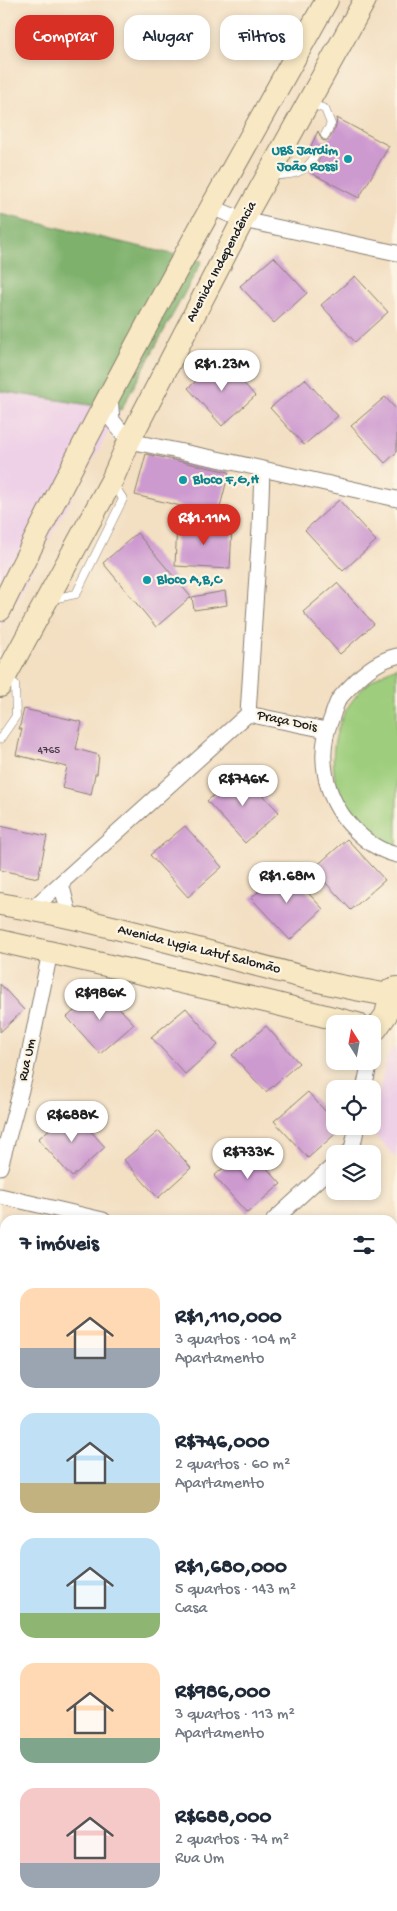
<!DOCTYPE html>
<html lang="pt">
<meta charset="utf-8">
<style>
:root{--surface:#fff;--page:#f6f6f7;--text:#1f2937;--muted:#747a83;--accent:#d93025}
body{margin:0;font-family:"Gochi Hand",sans-serif;background:var(--page);color:var(--text);height:100vh;display:flex;flex-direction:column;font-size:19px;white-space:nowrap}
*{box-sizing:border-box;margin:0}
p{font-size:16px;color:var(--muted)}
.icon{flex:none;width:28px;height:28px;fill:none;stroke:currentColor;stroke-width:2;stroke-linecap:round;stroke-linejoin:round}
.map{position:relative;flex:1;overflow:hidden}
.details{position:absolute;left:0px;top:1215px;width:398px;height:696px;display:flex;flex-direction:column;background:var(--surface);border-radius:15px 15px 0 0;box-shadow:0 2px 8px #0003}
.details>*{flex:none}
.top-card{position:absolute;left:15px;top:15px;width:368px;height:45px;display:flex;gap:10px}
.needle{width:32px;rotate:349deg}
.tools{position:absolute;left:326px;top:1015px;display:grid;gap:10px}
.tools a{display:grid;place-items:center;width:55px;height:55px;border-radius:10px;background:var(--surface);box-shadow:0 2px 8px #0003;font-size:25px}
.price{position:absolute;translate:-50% -42px;padding:0 11px;border-radius:18px;background:#fff;color:#222;font-size:16px;line-height:32px;filter:drop-shadow(0 1px 2px #0008)}
.price::after{content:'';position:absolute;left:50%;top:30px;width:15px;height:11px;margin-left:-8px;background:inherit;clip-path:polygon(0 0,100% 0,50% 100%)}
.price.on{background:var(--accent);color:#fff}
ul{padding:0;list-style:none}
li{display:flex;align-items:center;gap:15px;height:125px;padding:0 20px}
li span{display:grid;place-items:center;flex:none;width:140px;height:100px;border-radius:15px;color:#555}
li>.icon{margin-inline-start:auto}
span .icon{width:60px;height:60px;fill:#fffc;stroke-width:1}
li b{font-size:21px}
h2{display:flex;justify-content:space-between;align-items:center;height:60px;padding:0 20px;font-size:21px}
.tag{padding:0 18px;border-radius:15px;background:var(--surface);box-shadow:0 2px 8px #0003;font-size:18px;line-height:45px}
.tag.on{background:var(--accent);color:#fff}
.map>svg:first-child{display:block}
.built{fill:#eed0e7}
.green{fill:#9ece7d;stroke:#5d754c}
.forest{fill:#7eb16c;stroke:#4d6644}
.building{fill:#cd9ad0}
.lines{fill:none;stroke-linecap:round;stroke-linejoin:round}
.lane-casing{stroke:#887e6f;stroke-width:9}
.street-casing{stroke:#887e6f;stroke-width:17}
.secondary-casing{stroke:#887e6f;stroke-width:24}
.lane{stroke:#fff;stroke-width:8}
.street{stroke:#fff;stroke-width:15}
.secondary{stroke:#f8e8c3;stroke-width:22}
.culture-dot{fill:#0f9aa8;stroke:#fcf5e5;stroke-width:2}
.labels{text-anchor:middle;dominant-baseline:central;stroke-width:4.5;stroke-linejoin:round;paint-order:stroke}
.number-label{font-size:11px;fill:#483c49}
.culture-label{font-size:14px;font-weight:bold;fill:#0d838f;stroke:#fcf5e5;text-anchor:start}
.street-label{font-size:14px;fill:#1c1c1c;stroke:#fcf5e5}
</style>
<div class="map">
<svg width="397" height="1911" viewBox="0 0 397 1911">
<rect width="100%" height="100%" fill="#fcf5e5"/>
<filter id="ink" filterUnits="userSpaceOnUse"><feTurbulence type="fractalNoise" baseFrequency=".02" numOctaves="2"/><feDisplacementMap in="SourceGraphic" scale="10" xChannelSelector="R" yChannelSelector="G"/><feConvolveMatrix kernelMatrix="1 2 1 2 8 2 1 2 1" color-interpolation-filters="sRGB"/></filter>
<filter id="wash" filterUnits="userSpaceOnUse"><feTurbulence type="fractalNoise" baseFrequency=".0096" numOctaves="4" result="noise"/><feDisplacementMap in="SourceGraphic" scale="20" xChannelSelector="R" yChannelSelector="G"/><feGaussianBlur stdDeviation="1.12" result="paint"/><feColorMatrix in="noise" values="0 0 0 0 0 0 0 0 0 0 0 0 0 0 0 0 0 1.4 0 .05"/><feComposite in="paint" operator="in"/></filter>
<g filter="url(#wash)">
<rect width="100%" height="100%" fill="#f3dfc2"/>
<path class="built" d="M0,391L121,410L0,627Z
M395,1047H397V1159L370,1130L387,1058L390,1053Z"/>
<path class="green" d="M397,667V848C310,819 314,698 397,667Z"/>
<path class="forest" d="M0,214L202,261L121,410L0,391Z"/>
<g id="blocks">
<path class="building" d="M337,118L389,146L359,198L309,172L317,164L322,154L317,148L311,152L309,150L318,131L322,140L326,141L330,138L336,126Z
M274,257L307,293L274,323L240,286Z
M355,276L388,312L355,342L321,305Z
M223,359L255,396L222,426L188,388Z
M305,379L338,416L304,445L270,408Z
M385,397L397,410V452L385,463L351,426Z
M146,454L229,472L218,515L135,495Z
M339,500L376,541L343,571L305,530Z
M177,524L232,526L230,569L175,566Z
M137,533L191,597L156,627L103,563Z
M337,583L374,624L340,654L303,612Z
M225,591L227,605L194,610L192,597Z
M24,709L82,722L76,749L99,755L97,774H95L91,795L62,788L67,767L16,755L22,729H19Z
M241,772L279,812L245,843L207,801Z
M0,826L47,836L38,878L0,870Z
M185,826L222,867L188,897L150,855Z
M347,839L385,880L351,910L313,869Z
M286,869L323,909L290,940L251,898Z
M0,984L24,1010L0,1032Z
M101,988L134,1024L100,1054L67,1017Z
M186,1008L218,1045L185,1074L151,1037Z
M266,1026L299,1063L266,1092L232,1055Z
M308,1092L335,1122V1126H339L341,1129L308,1158L274,1121Z
M72,1110L105,1147L72,1177L38,1139Z
M159,1131L191,1168L158,1198L124,1160Z
M248,1147L281,1184L247,1213L214,1176Z"/>
</g>
</g>
<g filter="url(#ink)">
<use href="#blocks" fill-opacity="0" stroke="#887e6f" stroke-width="1"/>
<g class="lines">
<defs>
<path id="lane" d="M309,103L325,109L331,124L325,135
M271,175C291,176 306,174 316,154
M52,599L76,594L123,499L113,483
M0,739L16,716L15,684L7,677"/>
<path id="street" d="M211,207L243,220L397,253
M110,397L112,420L129,441L227,461L397,499
M397,656C380,660 364,672 352,685C348,689 343,694 339,699C336,704 334,711 332,717C316,754 324,797 352,827C364,840 380,851 397,855
M248,714L326,730
M61,883L70,918
M32,909L248,714L260,528L262,470
M372,1046L376,1029
M364,1089L370,1061
M347,1154L352,1149L357,1126
M0,1167L25,1075L50,952
M0,1196L103,1220
M274,1220L335,1164
M392,1338L397,1343
M392,1376L397,1372
M0,1471L5,1466
M392,1574L397,1569
M0,1745L5,1740
M392,1799L397,1800
M0,1863L5,1864
M234,1906L259,1911"/>
<path id="secondary" d="M0,610C101,403 214,201 327,0
M0,686L112,480L129,441L243,220L365,0
M0,904C105,921 208,953 311,979C339,987 369,991 397,997
M0,941L269,1002L357,1024
M376,1029L386,1015L392,989L397,988
M392,1824L397,1816
M340,1911L342,1906"/>
</defs>
<use href="#lane" class="lane-casing"/>
<use href="#street" class="street-casing"/>
<use href="#secondary" class="secondary-casing"/>
<use href="#lane" class="lane"/>
<use href="#street" class="street"/>
<use href="#secondary" class="secondary"/>
</g>
</g>
<g class="culture-dot">
<circle cx="348" cy="159" r="5"/>
<circle cx="183" cy="480" r="5"/>
<circle cx="147" cy="580" r="5"/>
</g>
<g class="labels">
<g class="number-label">
<text x="49" y="751">4765</text>
</g>
<g class="culture-label">
<text x="338" y="151" text-anchor="end">UBS Jardim<tspan x="338" dy="16">João Rossi</tspan></text>
<text x="193" y="480">Bloco F,G,H</text>
<text x="157" y="580">Bloco A,B,C</text>
</g>
<g class="street-label">
<text transform="translate(222 262) rotate(-62)">Avenida Independência</text>
<text transform="translate(287 722) rotate(12)">Praça Dois</text>
<text transform="translate(199 950) rotate(14)">Avenida Lygia Latuf Salomão</text>
<text transform="translate(28 1060) rotate(-78)">Rua Um</text>
</g>
</g>
</svg>
<div class="tools">
<a><svg class="needle" viewBox="-14 -14 28 28"><path d="M0-13l5 13h-10z" fill="#e53935"/><path d="M0 13l5-13h-10z" fill="#747a83"/></svg></a>
<a><svg class="icon" aria-label="locate" viewBox="0 0 24 24"><circle cx="12" cy="12" r="6"/><path d="M12 2v4M12 18v4M2 12h4M18 12h4"/></svg></a>
<a><svg class="icon" aria-label="layers" viewBox="0 0 24 24"><path d="M12 4l9 5-9 5-9-5zM3 14l9 5 9-5"/></svg></a>
</div>
<b class="price" style="left:222px;top:392px">R$1.23M</b>
<b class="price on" style="left:204px;top:546px">R$1.11M</b>
<b class="price" style="left:243px;top:807px">R$746K</b>
<b class="price" style="left:287px;top:904px">R$1.68M</b>
<b class="price" style="left:100px;top:1021px">R$986K</b>
<b class="price" style="left:72px;top:1143px">R$688K</b>
<b class="price" style="left:248px;top:1180px">R$733K</b>
<div class="top-card">
<a class="tag on">Comprar</a>
<a class="tag">Alugar</a>
<a class="tag">Filtros</a>
</div>
<section class="details">
<h2>7 imóveis<svg class="icon" aria-label="filters" viewBox="0 0 24 24"><path d="M4 7h16M4 17h16"/><circle cx="9" cy="7" r="2"/><circle cx="15" cy="17" r="2"/></svg></h2>
<ul>
<li><span style="background:linear-gradient(#ffd9b3 60%,#9aa5b1 0)"><svg class="icon" aria-label="home" viewBox="0 0 24 24"><path d="M3 11l9-7 9 7M6 9v11h12V9"/></svg></span><div><b>R$1,110,000</b><p>3 quartos · 104 m²</p><p>Apartamento</p></div></li>
<li><span style="background:linear-gradient(#bfe0f5 70%,#c2b280 0)"><svg class="icon" aria-label="home" viewBox="0 0 24 24"><path d="M3 11l9-7 9 7M6 9v11h12V9"/></svg></span><div><b>R$746,000</b><p>2 quartos · 60 m²</p><p>Apartamento</p></div></li>
<li><span style="background:linear-gradient(#bfe0f5 75%,#8fb573 0)"><svg class="icon" aria-label="home" viewBox="0 0 24 24"><path d="M3 11l9-7 9 7M6 9v11h12V9"/></svg></span><div><b>R$1,680,000</b><p>5 quartos · 143 m²</p><p>Casa</p></div></li>
<li><span style="background:linear-gradient(#ffd9b3 75%,#7fa58c 0)"><svg class="icon" aria-label="home" viewBox="0 0 24 24"><path d="M3 11l9-7 9 7M6 9v11h12V9"/></svg></span><div><b>R$986,000</b><p>3 quartos · 113 m²</p><p>Apartamento</p></div></li>
<li><span style="background:linear-gradient(#f6c9c9 75%,#9aa5b1 0)"><svg class="icon" aria-label="home" viewBox="0 0 24 24"><path d="M3 11l9-7 9 7M6 9v11h12V9"/></svg></span><div><b>R$688,000</b><p>2 quartos · 74 m²</p><p>Rua Um</p></div></li>
</ul>
</section>
</div>
